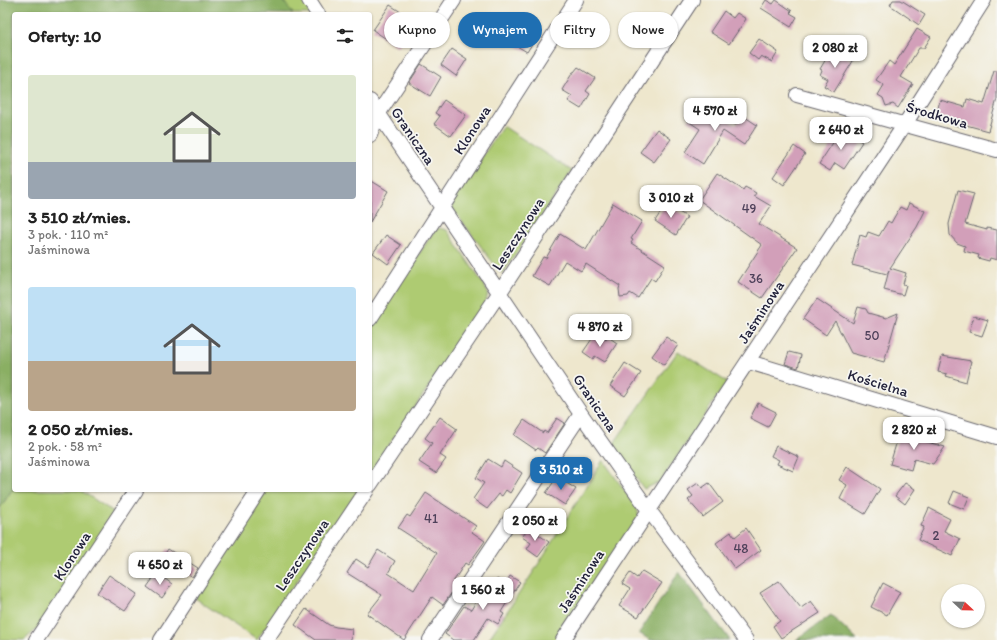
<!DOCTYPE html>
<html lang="pl">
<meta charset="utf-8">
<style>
:root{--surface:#fff;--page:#f6f6f6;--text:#222;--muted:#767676;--accent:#1f6fb2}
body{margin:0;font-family:Itim,sans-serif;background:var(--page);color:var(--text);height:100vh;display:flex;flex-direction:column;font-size:15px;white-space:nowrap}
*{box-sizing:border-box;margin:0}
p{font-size:13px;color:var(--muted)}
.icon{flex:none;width:22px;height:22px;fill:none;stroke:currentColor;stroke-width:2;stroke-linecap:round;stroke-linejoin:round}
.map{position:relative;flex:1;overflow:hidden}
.drawer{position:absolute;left:12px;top:12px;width:360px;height:480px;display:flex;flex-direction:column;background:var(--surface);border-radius:4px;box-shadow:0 1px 3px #0004}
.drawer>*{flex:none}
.banner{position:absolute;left:384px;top:12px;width:380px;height:36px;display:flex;gap:8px}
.needle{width:26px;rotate:112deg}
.controls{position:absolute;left:941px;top:584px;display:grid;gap:8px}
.controls a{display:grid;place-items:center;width:44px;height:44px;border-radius:50%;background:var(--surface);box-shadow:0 1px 3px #0004;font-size:20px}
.price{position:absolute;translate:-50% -34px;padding:0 9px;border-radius:8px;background:#fff;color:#222;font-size:13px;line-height:26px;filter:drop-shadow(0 1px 2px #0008)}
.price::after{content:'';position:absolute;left:50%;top:24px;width:12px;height:9px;margin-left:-6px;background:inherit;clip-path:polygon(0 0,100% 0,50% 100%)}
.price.current{background:var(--accent);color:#fff}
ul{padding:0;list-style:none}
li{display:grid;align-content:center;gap:8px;height:212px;padding:0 16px}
li span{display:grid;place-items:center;height:124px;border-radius:4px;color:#555}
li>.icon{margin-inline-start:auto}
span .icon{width:72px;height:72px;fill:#fffc;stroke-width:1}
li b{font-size:17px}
h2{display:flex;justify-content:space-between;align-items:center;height:48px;padding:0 16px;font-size:17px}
.pill{padding:0 14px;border-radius:18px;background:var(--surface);box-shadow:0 1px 3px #0004;font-size:14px;line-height:36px}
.pill.current{background:var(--accent);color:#fff}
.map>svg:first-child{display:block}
.green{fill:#aecb72;stroke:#687656}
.forest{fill:#8aaf64;stroke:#566850}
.building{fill:#d29fb9}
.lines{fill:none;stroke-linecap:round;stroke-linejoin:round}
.street-casing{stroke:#69676e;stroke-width:16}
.street{stroke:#fff;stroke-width:14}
.labels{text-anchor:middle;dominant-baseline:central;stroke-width:3.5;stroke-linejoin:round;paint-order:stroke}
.number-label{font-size:13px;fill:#4e415a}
.street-label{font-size:15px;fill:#22223b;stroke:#f6f6f2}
</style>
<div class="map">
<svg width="997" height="640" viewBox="0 0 997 640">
<rect width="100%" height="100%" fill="#f6f6f2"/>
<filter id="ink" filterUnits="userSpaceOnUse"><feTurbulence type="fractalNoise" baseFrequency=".025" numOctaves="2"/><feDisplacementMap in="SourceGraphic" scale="8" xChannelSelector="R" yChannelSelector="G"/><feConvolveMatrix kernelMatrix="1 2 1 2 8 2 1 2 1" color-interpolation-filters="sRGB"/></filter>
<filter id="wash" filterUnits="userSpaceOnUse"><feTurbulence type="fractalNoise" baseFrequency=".012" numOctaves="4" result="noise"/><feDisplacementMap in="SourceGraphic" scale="16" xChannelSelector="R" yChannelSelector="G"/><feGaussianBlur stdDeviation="0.9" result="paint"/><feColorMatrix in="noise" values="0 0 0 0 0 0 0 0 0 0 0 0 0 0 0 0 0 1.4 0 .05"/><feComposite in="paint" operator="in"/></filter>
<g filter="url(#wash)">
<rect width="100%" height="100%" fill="#eee7cd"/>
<path class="green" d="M283,0H302L311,14H293Z
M503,126L572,171L503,273L500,272L452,208L453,200Z
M439,228L447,230L484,285L488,293L486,302L370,473V329L434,231Z
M678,351L727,382L660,482L644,489L612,446Z
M603,460L637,508L639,517L557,640H488L534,571Z
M14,487V490H80L115,513L41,626L24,640H0V508Z
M265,490H359L257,640L195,598Z"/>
<path class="forest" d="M0,0H283L293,14H14V487L0,508Z
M679,572L730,640H650L639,633Z
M831,615L857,640H796Z"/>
<g id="blocks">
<path class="building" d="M766,0L773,4L776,0L792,11L790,13L797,17L791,27L761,8Z
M893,0H901L925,15L919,25L890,5Z
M390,5L415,21L398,47L373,30Z
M724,11L733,18L737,13L746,19L729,44L710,32Z
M523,22L533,29L531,32L537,36L527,52L510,42Z
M917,29L931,37L924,48H919L901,77L913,84L898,108L893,104L886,106L883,98L878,95L884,85L876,80L889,61L894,65Z
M759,39L778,52L772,62L761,56L758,60L749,53Z
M452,49L467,59L456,76L441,65Z
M832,49L853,61L834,92L824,86L828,79L820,75L822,70L820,69Z
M421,64L441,77L430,96L409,83Z
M578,67L595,78L586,91L590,94L581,109L568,101L572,96L562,90L573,72H574Z
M994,71H997V99L988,131L966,125L965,128L951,124L952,121L936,116L940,100L965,107L967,99L984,104Z
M444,100L466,115L451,136L434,124L440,116L435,113Z
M700,104L736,125L742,115L757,125L744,145L723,131L703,164L685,152L700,129L688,121Z
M657,129L671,139L654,162L640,152Z
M842,129L862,142L844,169L835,163L830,171L819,164Z
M794,146L805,154L784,185L773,177Z
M717,173L743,190L745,187L756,193L754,196L771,206L759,224L797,248L762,298L738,282L762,245L699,200Z
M370,180L388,191L370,222Z
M958,190L974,194L965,224L987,230V228L997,230V260L990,258L989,261L978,258L979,255L964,251L965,246L957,243L950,235L949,224Z
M613,203L642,221L631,239L633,240L631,243L665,265L655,281L651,278L638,298L630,293L628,296L620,297L619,289L620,286L586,264L581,271L565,261L550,286L532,276L543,257L546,258L560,234L586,250Z
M909,203L925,211L917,227L890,268L906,273L903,284L906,285L903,295L884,290L889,270L887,274L852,265L860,235L866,237L868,232L879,236L888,221L891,223L900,207L906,210Z
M666,204L687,217L676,235L655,221Z
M386,235L401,245L388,264L373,253Z
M817,299L853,323L858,307L866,309L868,313L886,318L898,313L884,362L851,353L835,321L826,335L803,319Z
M974,316L988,320L982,336L969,332Z
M596,333L606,339L607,336L617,343L605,362L595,356L593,359L583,352Z
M666,337L678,345L664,365L652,356Z
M789,352L801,355L798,368L785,364Z
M942,356L971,361L966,382L946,376L947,374L938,372Z
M625,363L641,373L625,396L610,386Z
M758,403L776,412L768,427L750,418Z
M440,417L457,429L440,455L446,459L436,473L419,462L432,443L425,438Z
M557,418L565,423L545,453L538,448L536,450L514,435L524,420L543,433L544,431L547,433Z
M900,431L914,435L913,438L945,447L933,464L914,459L911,470L890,464Z
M776,446L799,457L793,471L777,464L779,460L771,456Z
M488,459L501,467L504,461L522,473L510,493L506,490L502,496L499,494L487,509L473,499L484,483L476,478Z
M847,467L880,489L865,514L840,499L847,485L839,480Z
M557,477L576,489L565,505L546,493Z
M698,483L702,488L709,483L723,502L703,517L688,500L693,496L688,490Z
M905,483L915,489L905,504L895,496Z
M954,491L969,497L964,509L949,503Z
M426,493L476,526L472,532L485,541L468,565L465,563L453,582L457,585L443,605L432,597L404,640L367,614L382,595L347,573L356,559L368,567L378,550L395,561L388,573L414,590L437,553L398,528L407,515L410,517Z
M929,508L950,519L944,531L960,539L952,556L918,540L924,527L921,526Z
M529,528L549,542L538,557L527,549L531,543L522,537Z
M746,528L761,550L735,569L716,543L731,532L735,537Z
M168,549L198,568L192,577L162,558Z
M642,571L662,583L638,617L619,606L630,589L622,584L630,573L637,578Z
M157,573L172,584L162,598L147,587Z
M109,575L137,594L125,611L97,593Z
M510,576L520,582L501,612L504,614L498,624L488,618L474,640H453L445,634L464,606L471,610L484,588L489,592L497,579L505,584Z
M779,581L801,608L811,601L820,613L781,638L773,626L780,621L760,593Z
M883,583L900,592L887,615L871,607Z
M306,609L329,625L336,627L352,629L351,640H316L295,625Z"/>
</g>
</g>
<g filter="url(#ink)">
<use href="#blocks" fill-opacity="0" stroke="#69676e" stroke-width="1"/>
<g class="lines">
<defs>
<path id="street" d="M309,0L318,14
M797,95L997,150
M370,101L581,414L648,509L746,640
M370,135L378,114L454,0
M370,319L576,0
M749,362L997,437
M370,485L500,292L692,0
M36,640L136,490
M161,640L259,490
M266,640L367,490
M430,640L581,414
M563,640L905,124L984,0"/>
</defs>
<use href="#street" class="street-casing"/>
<use href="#street" class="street"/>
</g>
</g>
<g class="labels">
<g class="number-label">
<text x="749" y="208">49</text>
<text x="756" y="278">36</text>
<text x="872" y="335">50</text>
<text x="431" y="518">41</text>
<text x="936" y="535">2</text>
<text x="741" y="548">48</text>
</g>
<g class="street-label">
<text transform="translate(937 115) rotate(16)">Środkowa</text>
<text transform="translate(472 130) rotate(-57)">Klonowa</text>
<text transform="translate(413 136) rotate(56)">Graniczna</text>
<text transform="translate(518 234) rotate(-57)">Leszczynowa</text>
<text transform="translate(761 312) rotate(-57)">Jaśminowa</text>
<text transform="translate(878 383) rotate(17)">Kościelna</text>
<text transform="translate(595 403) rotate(56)">Graniczna</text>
<text transform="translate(302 555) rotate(-56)">Leszczynowa</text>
<text transform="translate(72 556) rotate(-57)">Klonowa</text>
<text transform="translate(581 581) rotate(-57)">Jaśminowa</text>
</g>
</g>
</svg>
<div class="controls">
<a><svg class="needle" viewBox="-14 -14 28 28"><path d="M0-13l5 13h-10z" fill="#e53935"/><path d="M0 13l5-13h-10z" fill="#767676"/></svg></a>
</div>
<b class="price" style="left:835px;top:69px">2 080 zł</b>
<b class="price" style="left:715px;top:132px">4 570 zł</b>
<b class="price" style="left:841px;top:151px">2 640 zł</b>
<b class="price" style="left:671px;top:219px">3 010 zł</b>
<b class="price" style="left:600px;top:348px">4 870 zł</b>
<b class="price" style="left:914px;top:451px">2 820 zł</b>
<b class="price current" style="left:561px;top:491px">3 510 zł</b>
<b class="price" style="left:535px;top:542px">2 050 zł</b>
<b class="price" style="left:160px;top:586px">4 650 zł</b>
<b class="price" style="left:483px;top:611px">1 560 zł</b>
<div class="banner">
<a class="pill">Kupno</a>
<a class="pill current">Wynajem</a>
<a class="pill">Filtry</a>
<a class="pill">Nowe</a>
</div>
<section class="drawer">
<h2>Oferty: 10<svg class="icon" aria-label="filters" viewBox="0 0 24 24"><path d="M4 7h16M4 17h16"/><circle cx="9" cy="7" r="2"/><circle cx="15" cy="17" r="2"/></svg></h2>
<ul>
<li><span style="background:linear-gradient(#dfe7d0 70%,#9aa5b1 0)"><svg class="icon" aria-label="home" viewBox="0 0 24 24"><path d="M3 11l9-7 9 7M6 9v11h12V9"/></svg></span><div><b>3 510 zł/mies.</b><p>3 pok. · 110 m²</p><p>Jaśminowa</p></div></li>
<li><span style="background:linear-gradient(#bfe0f5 60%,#b9a48a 0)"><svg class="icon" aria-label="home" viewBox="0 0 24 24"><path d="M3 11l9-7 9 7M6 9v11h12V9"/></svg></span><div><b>2 050 zł/mies.</b><p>2 pok. · 58 m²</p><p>Jaśminowa</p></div></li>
</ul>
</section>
</div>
